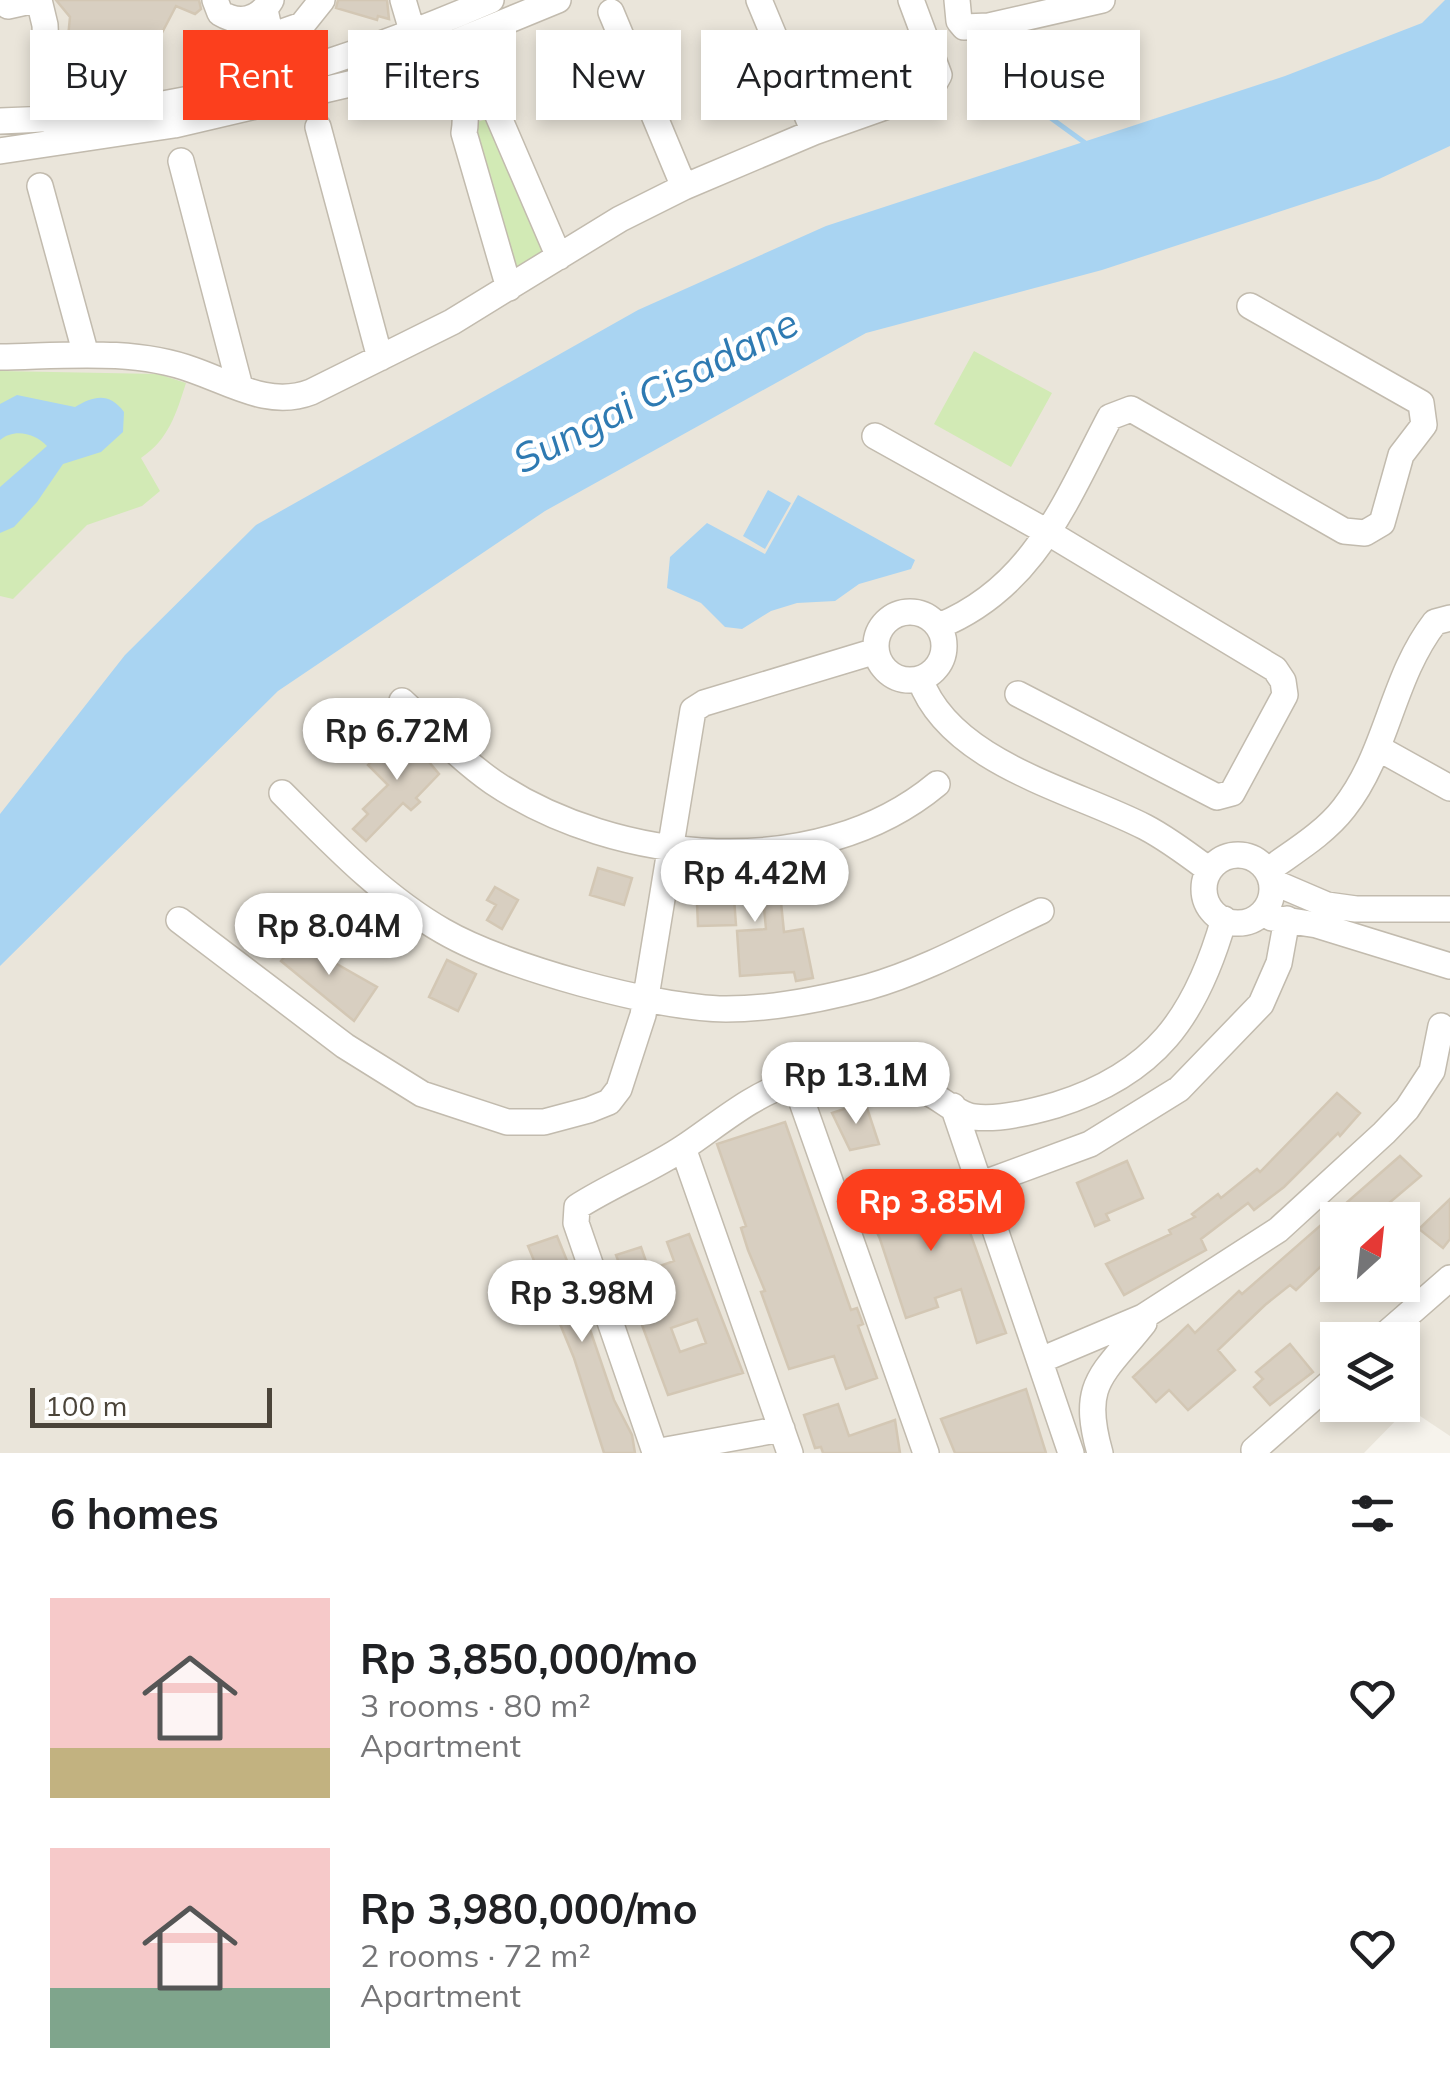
<!DOCTYPE html>
<meta charset="utf-8">
<style>
:root{--surface:#fff;--page:#f2f2f2;--text:#202124;--muted:#757577;--accent:#fc3f1d}
body{margin:0;font-family:Mulish,sans-serif;background:var(--page);color:var(--text);height:100vh;display:flex;flex-direction:column;font-size:38px;white-space:nowrap}
*{box-sizing:border-box;margin:0}
p{font-size:32px;color:var(--muted)}
.icon{flex:none;width:55px;height:55px;fill:none;stroke:currentColor;stroke-width:2;stroke-linecap:round;stroke-linejoin:round}
.map{position:relative;height:1453px;overflow:hidden}
.panel{display:flex;flex-direction:column;background:var(--surface);flex:1}
.panel>*{flex:none}
.guide{position:absolute;left:30px;top:30px;width:1390px;height:90px;display:flex;gap:20px}
.needle{width:65px;rotate:27deg}
.tools{position:absolute;left:1320px;top:1202px;display:grid;gap:20px}
.tools a{display:grid;place-items:center;width:100px;height:100px;border-radius:0px;background:var(--surface);box-shadow:0 5px 15px #0003;font-size:50px}
.scale{position:absolute;left:30px;bottom:25px;width:242px;box-sizing:border-box;padding-left:10px;border:5px solid #4b4439;border-top:0;font-size:28px;line-height:35px;white-space:nowrap;color:#4b4439;-webkit-text-stroke:8px #fff;paint-order:stroke}
.price{position:absolute;translate:-50% -85px;padding:0 22px;border-radius:35px;background:#fff;color:#222;font-size:32px;line-height:65px;filter:drop-shadow(0 2px 5px #0008)}
.price::after{content:'';position:absolute;left:50%;top:60px;width:30px;height:22px;margin-left:-15px;background:inherit;clip-path:polygon(0 0,100% 0,50% 100%)}
.price.current{background:var(--accent);color:#fff}
ul{padding:0;list-style:none}
li{display:flex;align-items:center;gap:30px;height:250px;padding:0 50px}
li span{display:grid;place-items:center;flex:none;width:280px;height:200px;border-radius:0px;color:#555}
li>.icon{margin-inline-start:auto}
span .icon{width:120px;height:120px;fill:#fffc;stroke-width:1}
li b{font-size:42px}
h2{display:flex;justify-content:space-between;align-items:center;height:120px;padding:0 50px;font-size:42px}
.pill{padding:0 35px;border-radius:0px;background:var(--surface);box-shadow:0 5px 15px #0003;font-size:35px;line-height:90px}
.pill.current{background:var(--accent);color:#fff}
.map>svg:first-child{display:block}
.residential{fill:#eae5da;fill-rule:evenodd}
.green{fill:#d2eab5}
.water{fill:#a9d4f2}
.lines{fill:none;stroke-linecap:round;stroke-linejoin:round}
.stream{stroke:#a9d4f2;stroke-width:5}
.building{fill:#d8cfc1;stroke:#d3c7b4;stroke-width:2.5;fill-rule:evenodd}
.minor-casing{stroke:#c2bbae;stroke-width:28}
.minor{stroke:#fff;stroke-width:25}
.labels{text-anchor:middle;dominant-baseline:central;stroke-width:9;stroke-linejoin:round;paint-order:stroke}
.water-label{font-size:40px;font-style:italic;fill:#2e7ab2;stroke:#fff}
</style>
<div class="map">
<svg width="1450" height="1453" viewBox="0 0 1450 1453">
<rect width="100%" height="100%" fill="#f6f3ec"/>
<path class="residential" d="M0,0H1450V1436L1408,1408L1364,1453H0ZM1338,1220H1402V1285H1338ZM1338,1340H1402V1405H1338Z"/>
<path class="green" d="M487,119L544,245L539,259L514,269L474,129L477,122Z
M974,351L1052,393L1011,467L934,424Z
M0,371L158,374L186,383C176,414 169,439 141,458L160,491L142,506L87,525L13,599L0,596Z"/>
<path class="water" d="M1445,0H1450V146L1379,179L1102,270L866,333L545,511L278,691L0,966V814L125,655L256,525L638,310L826,226L1285,76L1422,23Z
M17,395L75,407C94,396 109,392 124,412L123,432L101,452L63,464L37,502L14,527L0,533V487L47,446C35,433 14,428 0,440V404Z
M768,490L791,503L765,549L743,536Z
M798,495L915,560L911,569L859,584L835,601L797,603L771,611L742,629L725,627L701,603L667,588L670,557L707,523L765,554Z"/>
<g class="lines">
<path class="stream" d="M978,65L1005,85
M1019,95L1088,145"/>
</g>
<path class="building" d="M56,0H199L201,9L195,14L176,6L153,50L121,75L94,80L80,75L66,58L70,17Z
M338,0H387L389,19L378,16L377,20L336,8Z
M403,731L439,774L416,798L420,802L411,810L403,803L366,841L353,829L368,814L363,809L388,785L368,765Z
M598,868L632,878L624,905L590,895Z
M778,873L784,932L803,929L813,978L796,981L794,972L740,976L737,931L766,929L763,897L734,898L736,925L698,926L696,880Z
M495,887L518,900L502,929L487,920L496,905L487,900Z
M302,936L328,959L377,987L354,1021L281,961Z
M447,960L476,974L458,1011L429,997Z
M1337,1093L1360,1113L1340,1136L1338,1133L1284,1187L1254,1210L1248,1203L1201,1239L1206,1250L1124,1295L1106,1264L1171,1234L1169,1230L1195,1217L1192,1214L1218,1194L1221,1198L1257,1169L1260,1172Z
M865,1102L879,1144L850,1150L832,1113Z
M785,1122L851,1310L857,1308L863,1324L858,1326L877,1378L846,1389L834,1356L789,1369L761,1292L765,1291L748,1250L741,1228L746,1226L717,1144Z
M1400,1156L1421,1176L1369,1220H1338V1250L1296,1290L1290,1285L1265,1305L1218,1350L1235,1370L1188,1410L1169,1390L1156,1402L1133,1377L1188,1325L1195,1333L1239,1291L1242,1294Z
M1127,1161L1143,1198L1106,1214L1109,1220L1095,1226L1077,1183Z
M895,1180L904,1205L954,1188L1006,1333L977,1343L961,1289L935,1298L938,1307L906,1318L880,1239L875,1228L865,1231L855,1203L868,1199L865,1190Z
M1450,1199V1239L1443,1248L1419,1229Z
M689,1234L743,1373L668,1395L616,1255L641,1247L649,1270L674,1261L667,1242ZM697,1319L706,1343L680,1352L671,1328Z
M557,1236L586,1308L583,1309L614,1400L632,1435L635,1453H604L574,1358L528,1246Z
M1290,1344L1313,1372L1270,1405L1254,1387L1263,1379L1256,1372Z
M1026,1389L1046,1453H955L941,1419Z
M838,1404L849,1436L895,1420L900,1453H823L821,1447L815,1448L804,1415Z"/>
<g class="lines">
<defs>
<path id="minor" d="M39,0L45,25L49,120
M215,0L220,13C240,25 259,20 271,0
M403,0L413,34
M759,0L814,132
M957,0L959,21L964,27L989,26L1102,0
M8,6L35,0
M265,10L284,96
M611,12L684,187
M483,33L481,76L559,257
M246,45L302,25L322,0
M434,54C453,79 470,100 464,133L509,288
M0,121C172,117 334,68 491,0
M318,127L380,358
M0,151L174,125L358,82L558,0
M181,161L240,387
M40,186L86,355
M0,357C63,356 133,348 193,370C233,384 270,408 311,392L452,322L620,219L684,187L814,132L930,91L939,75L911,0
M875,436L1049,533L1275,669L1283,681L1285,695L1232,793L1217,797L1018,694
M876 646a34 34 0 1 1 68 0a34 34 0 1 1-68 0Z
M939,626C1034,587 1065,502 1110,417L1131,409L1344,531L1365,533L1382,523L1401,455L1424,425L1421,403L1250,306
M920,679C950,763 1073,790 1145,827C1168,839 1189,855 1209,870
M402,701C431,728 460,759 493,782C616,865 817,884 937,784
M1378,748L1450,788
M282,793C331,842 382,896 443,931C505,967 654,1008 726,1009C772,1009 823,999 868,987C928,970 985,937 1041,911
M1204 889a34 34 0 1 1 68 0a34 34 0 1 1-68 0Z
M1267,871C1293,852 1324,834 1344,808C1388,752 1391,679 1435,622L1450,618
M1271,881L1327,905L1356,909H1450
M1272,918L1317,925L1450,966
M179,920L345,1046L422,1094L507,1122H544L589,1110L609,1102L619,1089L643,1015L693,710L704,703L876,651
M795,1082L926,1453
M953,1106L1071,1453
M683,1148L790,1453
M979,1185L1090,1144L1179,1089L1261,1004L1279,963L1287,919
M1379,1340L1450,1278
M1041,1360L1143,1317
M782,1429L655,1452L576,1223L577,1207C611,1185 650,1170 683,1148C719,1124 751,1095 793,1082C830,1071 893,1074 927,1092C942,1099 958,1115 974,1117C999,1120 1032,1112 1056,1105C1155,1074 1196,1017 1224,919
M1254,1450L1338,1376
M1100,1453C1080,1383 1102,1376 1144,1323L1143,1317L1278,1230L1384,1133L1407,1109L1432,1071L1441,1026"/>
</defs>
<use href="#minor" class="minor-casing"/>
<use href="#minor" class="minor"/>
</g>
<g class="labels">
<g class="water-label">
<text transform="translate(655 390) rotate(-27)">Sungai Cisadane</text>
</g>
</g>
</svg>
<div class="tools">
<a><svg class="needle" viewBox="-14 -14 28 28"><path d="M0-13l5 13h-10z" fill="#e53935"/><path d="M0 13l5-13h-10z" fill="#757577"/></svg></a>
<a><svg class="icon" aria-label="layers" viewBox="0 0 24 24"><path d="M12 4l9 5-9 5-9-5zM3 14l9 5 9-5"/></svg></a>
</div>
<div class="scale">100 m</div>
<b class="price" style="left:397px;top:783px">Rp 6.72M</b>
<b class="price" style="left:755px;top:925px">Rp 4.42M</b>
<b class="price" style="left:329px;top:978px">Rp 8.04M</b>
<b class="price" style="left:856px;top:1127px">Rp 13.1M</b>
<b class="price current" style="left:931px;top:1254px">Rp 3.85M</b>
<b class="price" style="left:582px;top:1345px">Rp 3.98M</b>
<div class="guide">
<a class="pill">Buy</a>
<a class="pill current">Rent</a>
<a class="pill">Filters</a>
<a class="pill">New</a>
<a class="pill">Apartment</a>
<a class="pill">House</a>
</div>
</div>
<section class="panel">
<h2>6 homes<svg class="icon" aria-label="filters" viewBox="0 0 24 24"><path d="M4 7h16M4 17h16"/><circle cx="9" cy="7" r="2"/><circle cx="15" cy="17" r="2"/></svg></h2>
<ul>
<li><span style="background:linear-gradient(#f6c9c9 75%,#c2b280 0)"><svg class="icon" aria-label="home" viewBox="0 0 24 24"><path d="M3 11l9-7 9 7M6 9v11h12V9"/></svg></span><div><b>Rp 3,850,000/mo</b><p>3 rooms · 80 m²</p><p>Apartment</p></div><svg class="icon" aria-label="heart" viewBox="0 0 24 24"><path d="M12 20l-8-8c-3-5 5-10 8-4 3-6 11-1 8 4z"/></svg></li>
<li><span style="background:linear-gradient(#f6c9c9 70%,#7fa58c 0)"><svg class="icon" aria-label="home" viewBox="0 0 24 24"><path d="M3 11l9-7 9 7M6 9v11h12V9"/></svg></span><div><b>Rp 3,980,000/mo</b><p>2 rooms · 72 m²</p><p>Apartment</p></div><svg class="icon" aria-label="heart" viewBox="0 0 24 24"><path d="M12 20l-8-8c-3-5 5-10 8-4 3-6 11-1 8 4z"/></svg></li>
</ul>
</section>
